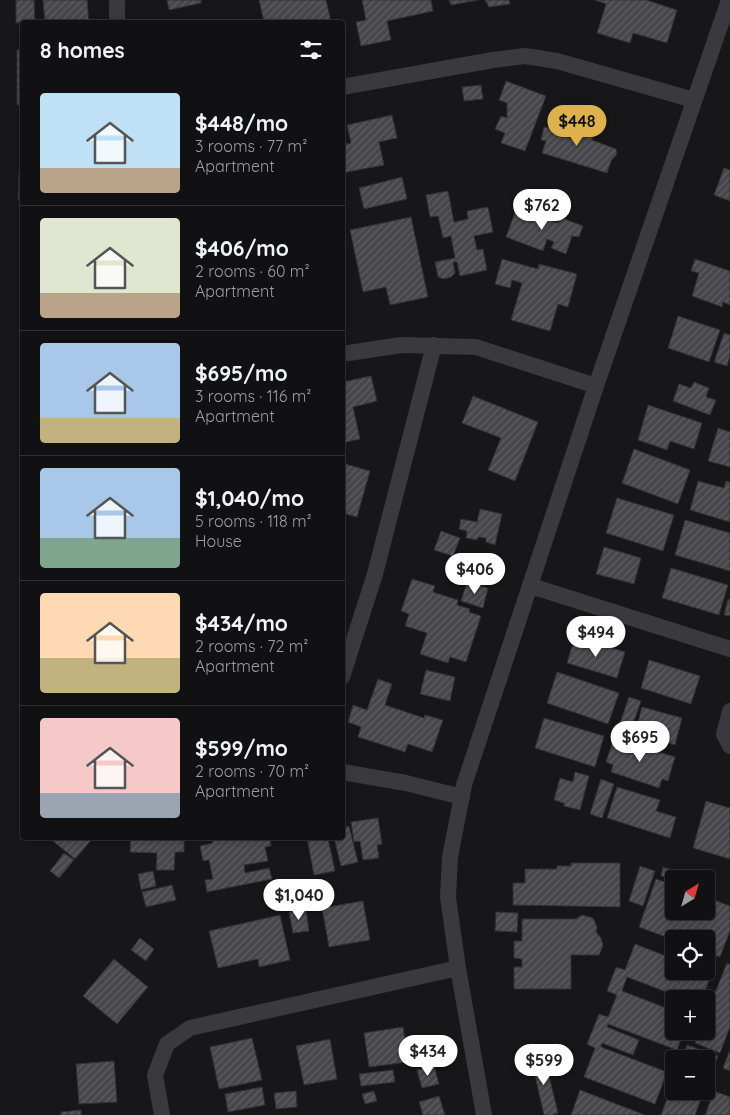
<!DOCTYPE html>
<meta charset="utf-8">
<style>
:root{--surface:#111113;--page:#1a1a1c;--text:#f1f3f6;--muted:#9c9da0;--line:#303133;--accent:#ddb14b}
body{margin:0;font-family:Quicksand,sans-serif;background:var(--page);color:var(--text);height:100vh;display:flex;flex-direction:column;font-size:19px;white-space:nowrap}
*{box-sizing:border-box;margin:0}
p{font-size:16px;color:var(--muted)}
.icon{flex:none;width:28px;height:28px;fill:none;stroke:currentColor;stroke-width:2;stroke-linecap:round;stroke-linejoin:round}
.map{position:relative;flex:1;overflow:hidden}
.sheet{position:absolute;left:20px;top:20px;width:325px;height:820px;display:flex;flex-direction:column;background:var(--surface);border-radius:5px;box-shadow:0 2px 8px #0003,0 0 0 1px var(--line)}
.sheet>*{flex:none}
.needle{width:32px;rotate:37deg}
.fabs{position:absolute;left:665px;top:870px;display:grid;gap:10px}
.fabs a{display:grid;place-items:center;width:50px;height:50px;border-radius:5px;background:var(--surface);box-shadow:0 2px 8px #0003,0 0 0 1px var(--line);font-size:25px}
.price{position:absolute;translate:-50% -42px;padding:0 11px;border-radius:18px;background:#fff;color:#222;font-size:16px;line-height:32px;filter:drop-shadow(0 1px 2px #0008)}
.price::after{content:'';position:absolute;left:50%;top:30px;width:15px;height:11px;margin-left:-8px;background:inherit;clip-path:polygon(0 0,100% 0,50% 100%)}
.price.on{background:var(--accent);color:#111}
ul{padding:0;list-style:none}
li{display:flex;align-items:center;gap:15px;height:125px;padding:0 20px}
li+li{border-top:1px solid var(--line)}
li span{display:grid;place-items:center;flex:none;width:140px;height:100px;border-radius:5px;color:#555}
li>.icon{margin-inline-start:auto}
span .icon{width:60px;height:60px;fill:#fffc;stroke-width:1}
li b{font-size:21px}
h2{display:flex;justify-content:space-between;align-items:center;height:60px;padding:0 20px;font-size:21px}
.map>svg:first-child{display:block}
.building{fill:url(#building-hatch);stroke:#323235}
.lines{fill:none;stroke-linecap:round;stroke-linejoin:round}
.minor{stroke:#39393e;stroke-width:16}
</style>
<div class="map">
<svg width="730" height="1115" viewBox="0 0 730 1115">
<defs>
<pattern id="building-hatch" width="6" height="6" patternUnits="userSpaceOnUse" patternTransform="scale(1.25)"><rect width="6" height="6" fill="#47474b"/><path d="M-1 1l2-2M0 6l6-6M5 7l2-2" fill="none" stroke="#5f5f63"/></pattern>
</defs>
<rect width="100%" height="100%" fill="#171719"/>
<path class="building" d="M16,0H34L35,22L16,23Z
M43,0H87L89,22H45Z
M167,0H201V3L169,10Z
M259,0H326L331,22H264Z
M362,0H431L433,11L387,21L391,40L361,46L356,22L366,20Z
M449,0H478L451,5Z
M485,0H509L510,4L489,7Z
M595,0H646L677,10L667,43L633,33L630,43L597,33L606,4Z
M17,50H22V105H17Z
M506,81L546,96L525,151L501,143L505,133L495,129L501,116L507,118V103L499,100Z
M481,85L483,99L464,101L462,87Z
M392,115L397,138L379,142L384,165L342,173V145L351,143L347,125Z
M553,119L572,125L567,137L575,139L579,126L595,131L592,140L616,149L617,154L611,161L607,173L542,153L546,141L541,140L544,127L550,128Z
M724,168L730,170V201L714,195Z
M19,173H22V200H18Z
M402,177L407,199L364,209L359,188Z
M448,191L454,222L468,219L467,211L488,207L493,232L474,236L477,250L483,249L487,270L460,276L457,262H453L455,273L451,277L444,279L438,277L435,262L455,258L451,236L443,238L438,216L430,217L426,195Z
M517,207L558,223L559,217L583,226L579,237L572,236L566,254L551,248L554,242L547,239L543,251L506,237Z
M411,217L428,297L390,305L386,287L363,292L350,230Z
M502,259L538,269L539,264L577,274L568,307L558,304L550,331L511,320L522,283L512,280L510,288L495,284Z
M695,259L730,271V305L723,302L722,307L692,296L699,273L691,271Z
M678,316L720,330L709,362L668,348Z
M724,333L730,335V356L727,366L714,362Z
M371,376L377,401L353,407L360,439L342,443V382Z
M694,382L709,388L706,397L716,400L710,415L673,401L679,384L691,388Z
M473,396L538,422L515,481L488,470L501,438L462,423Z
M648,405L702,423L694,449L670,441L667,450L638,440Z
M718,428L730,432V467L708,461Z
M634,449L690,470L678,504L622,483Z
M342,463L370,471L357,517L342,513Z
M698,481L724,488L726,481L730,482V522L690,510Z
M617,498L674,515L663,551L606,533Z
M480,509L502,514L495,545L486,542V538L478,537L477,540L466,538L467,531L459,529L461,519L477,522Z
M685,520L730,533V571L675,555Z
M441,531L460,538L453,556L434,550Z
M604,547L641,558L634,584L596,574Z
M671,568L728,585L719,615L662,598Z
M412,579L435,586L433,592L458,600L457,605L470,609L469,612L481,616L466,662L450,657L448,663L420,654L427,633L405,626L409,614L401,611Z
M467,582L488,588L483,608L461,601Z
M728,599L730,600V616L724,615Z
M575,637L625,652L617,678L567,663Z
M649,660L700,676L691,704L641,688Z
M426,670L455,677L450,701L420,694Z
M557,672L619,693L608,724L547,703Z
M378,679L392,684L385,705L424,718L425,715L443,720L432,752L408,744L405,752L358,737L361,727L348,722L353,705L367,710Z
M629,697L641,701L631,730L619,726Z
M642,707L682,718L675,745L635,733Z
M544,718L604,736L595,767L535,748Z
M614,738L675,757L668,781L662,779L659,788L611,772L613,765L606,762Z
M575,772L589,776L580,810L564,806V803L554,800L560,778L573,782Z
M601,779L614,784L602,818L590,814Z
M617,787L660,800L656,811L676,817L670,838L607,818Z
M706,801L730,808V859L693,848Z
M378,818L382,844L377,845L379,858L363,860L360,841L354,842L351,822Z
M349,826L358,862L341,866L334,838H342V828Z
M49,838H93L75,859Z
M131,838H184V852H175L174,870H156L157,853L130,852Z
M212,838H270L271,846L265,847L268,861L244,865L245,873L269,868L272,879L207,892L205,880L213,879L209,860L203,861L200,846L213,843Z
M307,838H328L335,871L314,875Z
M64,853L74,860L59,878L50,871Z
M571,863H620V907L513,905V883H525V869H557V866H571Z
M640,866L655,871L643,906L629,901Z
M663,867L689,876L688,879H674V880L661,876Z
M153,871L156,886L141,890L138,874Z
M656,879L674,885V911H706V897L730,906V931L720,957L706,952V939L674,940L639,927Z
M172,885L176,900L146,907L142,892Z
M363,901L370,940L329,947L322,908Z
M306,910L309,931L293,933L289,912Z
M496,912L518,913L517,932L495,931Z
M280,915L290,960L259,967L258,959L218,968L209,931Z
M582,915L593,918L597,927L596,932L601,938L603,946L599,955H571V989H514V967H522V959L514,958V941H522V919H576Z
M140,938L154,949L146,961L131,950Z
M635,944L674,959V971H706L712,973L702,999H685L627,977L622,991L674,1011V1031H684L677,1050L608,1024L607,1027L639,1040L633,1055L602,1043L601,1047L667,1072L655,1104L584,1077L595,1048L587,1044L599,1014L608,1017L617,995L607,991L616,967L625,970Z
M114,959L148,987L117,1024L83,996Z
M727,963L730,965V1027L720,1053L695,1043L700,1031H706V1015Z
M403,1027L408,1062L369,1067L364,1033Z
M252,1038L262,1080L219,1089L210,1047Z
M330,1039L337,1079L304,1085L296,1046Z
M687,1045L718,1056L706,1086V1059H682Z
M730,1050V1071L723,1068Z
M544,1055L558,1113L552,1115H544L531,1058Z
M114,1061L117,1102L79,1104L76,1064Z
M434,1066L439,1084L422,1088L417,1070Z
M393,1070L395,1082L361,1086L359,1074Z
M674,1080V1091H704L695,1115H661Z
M262,1087L265,1105L228,1112L225,1094Z
M580,1090L645,1115H571Z
M296,1091L297,1107L276,1109L274,1093Z
M374,1091L377,1101L365,1104L362,1094Z
M714,1091L730,1097V1115H705Z
M439,1096L445,1115H423L419,1102Z
M81,1110V1115H61V1112Z"/>
<g class="lines">
<path class="minor" d="M117,0V22
M342,87L493,60L525,56L557,61L694,100
M342,354L401,345L476,347L596,386
M531,586L730,649
M342,677L375,574L434,345
M730,711L724,734L730,746
M342,772L406,783L462,797
M162,1115L155,1075L167,1044L190,1028L458,968
M484,1115L458,968L448,897L450,857L464,785L596,386L729,0"/>
</g>
</svg>
<div class="fabs">
<a><svg class="needle" viewBox="-14 -14 28 28"><path d="M0-13l5 13h-10z" fill="#e53935"/><path d="M0 13l5-13h-10z" fill="#9c9da0"/></svg></a>
<a><svg class="icon" aria-label="locate" viewBox="0 0 24 24"><circle cx="12" cy="12" r="6"/><path d="M12 2v4M12 18v4M2 12h4M18 12h4"/></svg></a>
<a>+</a>
<a>−</a>
</div>
<b class="price on" style="left:577px;top:147px">$448</b>
<b class="price" style="left:542px;top:231px">$762</b>
<b class="price" style="left:475px;top:595px">$406</b>
<b class="price" style="left:596px;top:658px">$494</b>
<b class="price" style="left:640px;top:763px">$695</b>
<b class="price" style="left:299px;top:921px">$1,040</b>
<b class="price" style="left:428px;top:1077px">$434</b>
<b class="price" style="left:544px;top:1086px">$599</b>
<section class="sheet">
<h2>8 homes<svg class="icon" aria-label="filters" viewBox="0 0 24 24"><path d="M4 7h16M4 17h16"/><circle cx="9" cy="7" r="2"/><circle cx="15" cy="17" r="2"/></svg></h2>
<ul>
<li><span style="background:linear-gradient(#bfe0f5 75%,#b9a48a 0)"><svg class="icon" aria-label="home" viewBox="0 0 24 24"><path d="M3 11l9-7 9 7M6 9v11h12V9"/></svg></span><div><b>$448/mo</b><p>3 rooms · 77 m²</p><p>Apartment</p></div></li>
<li><span style="background:linear-gradient(#dfe7d0 75%,#b9a48a 0)"><svg class="icon" aria-label="home" viewBox="0 0 24 24"><path d="M3 11l9-7 9 7M6 9v11h12V9"/></svg></span><div><b>$406/mo</b><p>2 rooms · 60 m²</p><p>Apartment</p></div></li>
<li><span style="background:linear-gradient(#a9c7e8 75%,#c2b280 0)"><svg class="icon" aria-label="home" viewBox="0 0 24 24"><path d="M3 11l9-7 9 7M6 9v11h12V9"/></svg></span><div><b>$695/mo</b><p>3 rooms · 116 m²</p><p>Apartment</p></div></li>
<li><span style="background:linear-gradient(#a9c7e8 70%,#7fa58c 0)"><svg class="icon" aria-label="home" viewBox="0 0 24 24"><path d="M3 11l9-7 9 7M6 9v11h12V9"/></svg></span><div><b>$1,040/mo</b><p>5 rooms · 118 m²</p><p>House</p></div></li>
<li><span style="background:linear-gradient(#ffd9b3 65%,#c2b280 0)"><svg class="icon" aria-label="home" viewBox="0 0 24 24"><path d="M3 11l9-7 9 7M6 9v11h12V9"/></svg></span><div><b>$434/mo</b><p>2 rooms · 72 m²</p><p>Apartment</p></div></li>
<li><span style="background:linear-gradient(#f6c9c9 75%,#9aa5b1 0)"><svg class="icon" aria-label="home" viewBox="0 0 24 24"><path d="M3 11l9-7 9 7M6 9v11h12V9"/></svg></span><div><b>$599/mo</b><p>2 rooms · 70 m²</p><p>Apartment</p></div></li>
</ul>
</section>
</div>
